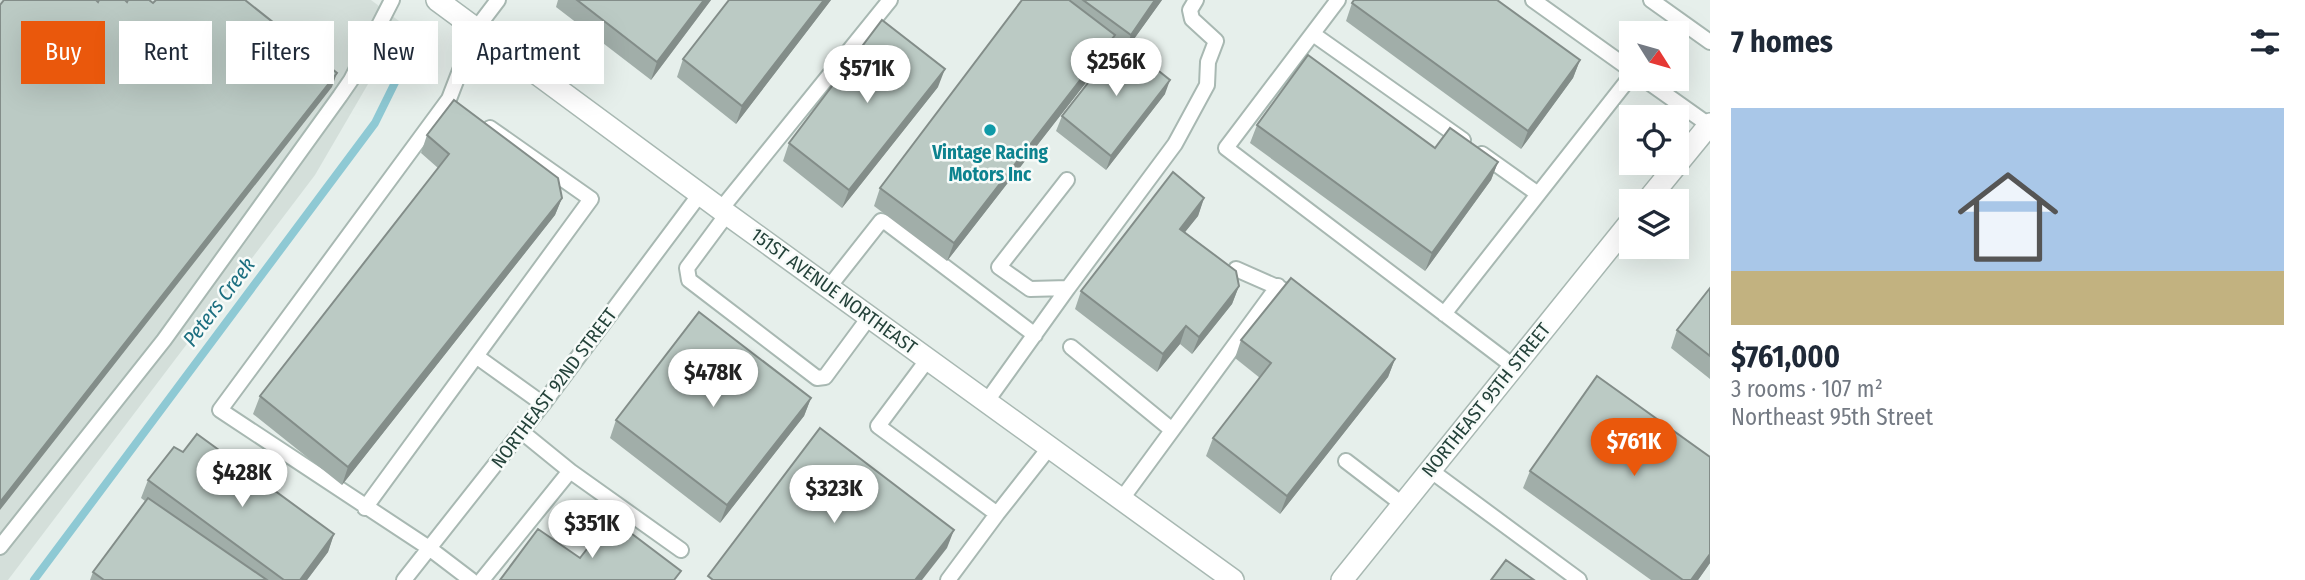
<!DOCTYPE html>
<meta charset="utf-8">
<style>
:root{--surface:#fff;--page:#f2f2f3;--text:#1f2937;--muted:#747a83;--accent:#ea580c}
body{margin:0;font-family:"Fira Sans Condensed",sans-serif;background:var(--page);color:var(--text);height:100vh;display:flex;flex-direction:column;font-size:26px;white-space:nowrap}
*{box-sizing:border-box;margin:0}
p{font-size:23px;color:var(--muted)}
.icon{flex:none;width:38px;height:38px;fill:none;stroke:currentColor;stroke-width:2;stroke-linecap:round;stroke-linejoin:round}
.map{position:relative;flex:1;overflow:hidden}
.panel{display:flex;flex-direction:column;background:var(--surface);width:595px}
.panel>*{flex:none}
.guide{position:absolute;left:21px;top:21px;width:665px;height:63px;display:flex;gap:14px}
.needle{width:46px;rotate:127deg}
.tools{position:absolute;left:1619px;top:21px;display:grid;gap:14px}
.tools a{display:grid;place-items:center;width:70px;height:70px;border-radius:0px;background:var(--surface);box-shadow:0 7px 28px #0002;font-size:35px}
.price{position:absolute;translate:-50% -60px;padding:0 16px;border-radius:24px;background:#fff;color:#222;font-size:23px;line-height:46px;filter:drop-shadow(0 2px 4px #0008)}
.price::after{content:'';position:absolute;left:50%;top:42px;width:21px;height:16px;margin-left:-10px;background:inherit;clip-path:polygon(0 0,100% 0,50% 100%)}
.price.on{background:var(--accent);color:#fff}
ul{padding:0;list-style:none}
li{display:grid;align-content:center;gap:14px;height:371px;padding:0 21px}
li span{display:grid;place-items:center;height:217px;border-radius:0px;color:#555}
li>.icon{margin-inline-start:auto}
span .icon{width:126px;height:126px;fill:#fffc;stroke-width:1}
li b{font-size:30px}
h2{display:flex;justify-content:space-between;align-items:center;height:84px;padding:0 21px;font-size:30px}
.tag{padding:0 24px;border-radius:0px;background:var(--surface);box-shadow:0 7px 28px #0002;font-size:24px;line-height:63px}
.tag.on{background:var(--accent);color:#fff}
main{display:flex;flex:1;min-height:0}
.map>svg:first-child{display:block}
.built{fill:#d4dfda}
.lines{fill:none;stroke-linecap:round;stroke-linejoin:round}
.stream{stroke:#8ec9d4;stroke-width:8}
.lane-casing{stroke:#a8b8b2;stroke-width:18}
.street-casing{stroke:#a8b8b2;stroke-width:24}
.lane{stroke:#fff;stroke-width:14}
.street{stroke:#fff;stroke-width:21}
.wall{fill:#a1aea9}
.shaded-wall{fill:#838d89}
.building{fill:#bbcac4;stroke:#838d89;stroke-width:2}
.culture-dot{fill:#0f9aa8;stroke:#f7fbf9;stroke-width:2.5}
.labels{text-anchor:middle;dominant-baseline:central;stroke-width:5;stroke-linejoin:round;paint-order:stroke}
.culture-label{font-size:19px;font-weight:bold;fill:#0d838f;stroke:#f7fbf9}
.street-label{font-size:19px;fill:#24423a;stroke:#f7fbf9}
.water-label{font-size:21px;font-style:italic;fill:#1c6f80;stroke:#f7fbf9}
</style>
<main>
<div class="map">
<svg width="1710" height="580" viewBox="0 0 1710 580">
<rect width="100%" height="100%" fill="#e6efeb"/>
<path class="built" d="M0,0H371L403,24L315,175L8,580H0Z"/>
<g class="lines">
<path class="stream" d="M34,580L375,123L418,36"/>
<defs>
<path id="lane" d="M1338,0L1226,148L1513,366
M1533,0L1631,70
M1651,0L1710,42
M1313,34L1463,140
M1644,79L1709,125
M1482,154L1538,194
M721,209L890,0
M727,214L687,268L689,280L817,378L825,377L870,316
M1236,269L1286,291
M829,287L881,221L887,223L1035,335
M1068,288L1175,144L1207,85L1208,62L1216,41L1192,19L1190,10L1196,0
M1444,314L1631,76
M1071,347L1172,430
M476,356L543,404
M928,359L878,426L997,514L1049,448
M987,401L1068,288L1030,289L999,267L1067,180
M522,432L570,471
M1346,461L1402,504
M1430,470L1579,580
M1121,500L1278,286
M365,508L591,199L490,128
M0,547L164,340L340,96L351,80L392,0
M404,580L543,404L700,194
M471,580L429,548L220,410L449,99L476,29L498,0
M482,580L570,471L681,550
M948,580L997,514"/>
<path id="street" d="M437,0L727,214L1233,580
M1647,201L1710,124
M1342,580L1631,221"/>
</defs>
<use href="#lane" class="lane-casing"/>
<use href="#street" class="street-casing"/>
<use href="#lane" class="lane"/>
<use href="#street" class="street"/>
</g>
<path class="wall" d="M558,0H711L651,80L556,7Z
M729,0H831L736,124L677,77L683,59Z
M1022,0H1162L1128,47L1165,94L1106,170L1056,131L1062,116L1116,47L1112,44L1109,53L947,261L874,206L880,188Z
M1352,3L1580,60L1573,78L1521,149L1346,21Z
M938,87L842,208L783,161L789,143Z
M1257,125L1435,148L1498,162L1491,180L1425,271L1250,143Z
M427,135L562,198L555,215L342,485L253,414L260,396L438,168L421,153Z
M1204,198L1198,216L1185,232L1239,286L1232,304L1192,354L1180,344L1157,372L1075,309L1081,291Z
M1710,288V379L1671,348L1677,330Z
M1241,340L1395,359L1388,377L1280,514L1206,456L1213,438L1260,378L1235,358Z
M811,398L804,416L720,523L610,438L616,420Z
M183,452L334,534L328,552L307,580H90L93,572L145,501L141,498L148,480Z
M1710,457V563L1698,580H1651L1523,488L1530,471Z"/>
<path class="shaded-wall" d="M704,0H711L651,80L657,62Z
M824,0H831L736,124L742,106Z
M1155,0H1162L1124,53L1131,35Z
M1115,35L1109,53L947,261L954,243Z
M1580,60L1573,78L1521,149L1528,131Z
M945,69L938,87L842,208L849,190Z
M337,73L332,87L0,510V502Z
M1170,80L1165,94L1106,170L1111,156Z
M1498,162L1491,180L1425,271L1432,253Z
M562,198L555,215L342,485L348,467Z
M1204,198L1198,216L1173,247L1180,229Z
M1239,286L1232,304L1192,354L1199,337Z
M1186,326L1180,344L1157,372L1163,354Z
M1395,359L1388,377L1280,514L1287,496Z
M811,398L804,416L720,523L727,505Z
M954,530L947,548L922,580H915Z
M334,534L328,552L307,580H300Z
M1710,554V563L1698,580H1691Z"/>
<path class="building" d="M4,0H96L98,2L99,0H125L127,2L128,0H149L153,3L156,0H245L337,73L0,502V5Z
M577,0H704L657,62Z
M729,0H824L742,106L683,59Z
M1022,0H1069L1115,35L954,243L880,188Z
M1083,0H1155L1131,35Z
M1354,0H1497L1580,60L1528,131L1352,3Z
M882,20L945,69L849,190L789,143Z
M1121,41L1170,80L1111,156L1062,116Z
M1308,55L1435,148L1450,128L1498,162L1432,253L1257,125Z
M454,100L558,178L562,198L348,467L260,396L449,154L427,135Z
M1173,172L1204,198L1180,229L1236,271L1239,286L1199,337L1186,326L1163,354L1081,291Z
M1291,278L1395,359L1287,496L1213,438L1271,363L1241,340Z
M1710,288V356L1677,330Z
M699,312L811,398L727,505L616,420Z
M1597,376L1710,457V554L1691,580H1683L1530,471Z
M820,428L954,530L915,580H713L708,576Z
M197,434L334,534L300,580H284L148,480L174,447L183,452Z
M148,498L267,580H104L93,572Z
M611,518L681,571L674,580H500L538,529L580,558Z
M1506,560L1534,580H1491Z"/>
<circle class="culture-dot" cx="990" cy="130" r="7"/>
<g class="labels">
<g class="culture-label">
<text x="990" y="152">Vintage Racing<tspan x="990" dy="22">Motors Inc</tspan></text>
</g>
<g class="street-label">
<text transform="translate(834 291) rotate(36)">151ST AVENUE NORTHEAST</text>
<text transform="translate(554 388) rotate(-53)">NORTHEAST 92ND STREET</text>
<text transform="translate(1486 400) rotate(-51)">NORTHEAST 95TH STREET</text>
</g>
<g class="water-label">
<text transform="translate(219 302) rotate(-53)">Peters Creek</text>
</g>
</g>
</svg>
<div class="tools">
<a><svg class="needle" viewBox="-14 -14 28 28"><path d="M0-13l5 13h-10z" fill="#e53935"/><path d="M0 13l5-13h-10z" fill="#747a83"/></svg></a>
<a><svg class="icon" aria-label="locate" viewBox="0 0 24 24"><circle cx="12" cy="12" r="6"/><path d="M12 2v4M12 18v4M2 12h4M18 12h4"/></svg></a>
<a><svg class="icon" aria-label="layers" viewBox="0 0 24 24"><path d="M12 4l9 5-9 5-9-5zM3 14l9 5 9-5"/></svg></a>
</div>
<b class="price" style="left:1116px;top:98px">$256K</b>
<b class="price" style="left:867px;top:105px">$571K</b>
<b class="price" style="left:713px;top:409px">$478K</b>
<b class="price on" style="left:1634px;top:478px">$761K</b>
<b class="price" style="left:242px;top:509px">$428K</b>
<b class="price" style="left:834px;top:525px">$323K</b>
<b class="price" style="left:592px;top:560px">$351K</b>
<div class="guide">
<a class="tag on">Buy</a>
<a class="tag">Rent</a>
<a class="tag">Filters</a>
<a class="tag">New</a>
<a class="tag">Apartment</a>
</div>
</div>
<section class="panel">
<h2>7 homes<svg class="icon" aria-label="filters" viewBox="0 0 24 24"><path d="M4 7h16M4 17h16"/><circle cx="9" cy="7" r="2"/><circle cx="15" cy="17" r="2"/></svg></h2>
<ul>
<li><span style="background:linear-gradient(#a9c7e8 75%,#c2b280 0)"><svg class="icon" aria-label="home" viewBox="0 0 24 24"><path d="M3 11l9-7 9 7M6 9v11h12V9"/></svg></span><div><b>$761,000</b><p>3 rooms · 107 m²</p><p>Northeast 95th Street</p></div></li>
</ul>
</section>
</main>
